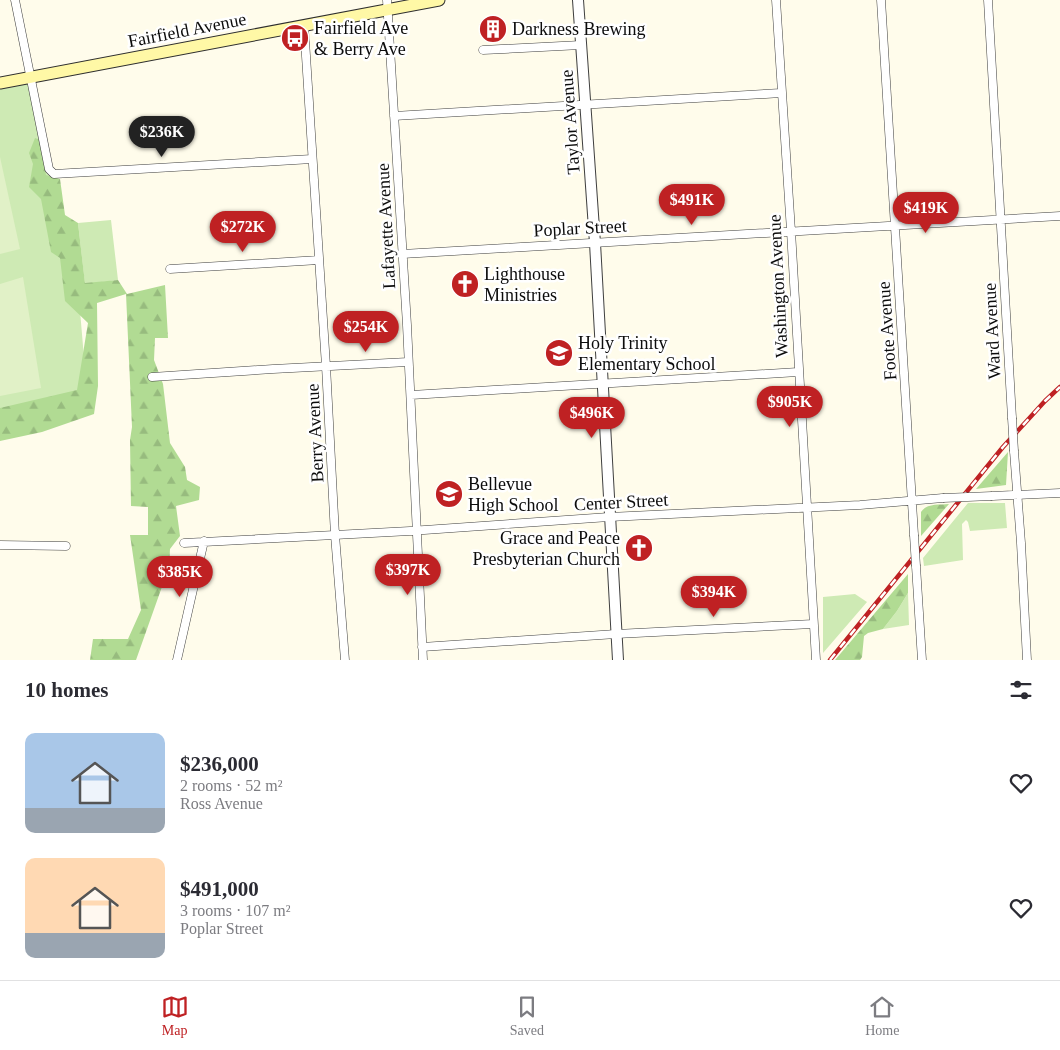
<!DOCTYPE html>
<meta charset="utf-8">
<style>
:root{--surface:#fff;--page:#f2f2f3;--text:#2b2b33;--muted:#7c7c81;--line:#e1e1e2;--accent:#bf2123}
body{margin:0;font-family:Georgia,serif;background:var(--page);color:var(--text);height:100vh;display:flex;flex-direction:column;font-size:19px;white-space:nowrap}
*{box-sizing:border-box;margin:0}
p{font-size:16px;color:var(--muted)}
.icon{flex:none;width:28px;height:28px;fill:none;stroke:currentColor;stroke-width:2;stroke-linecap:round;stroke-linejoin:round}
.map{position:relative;height:660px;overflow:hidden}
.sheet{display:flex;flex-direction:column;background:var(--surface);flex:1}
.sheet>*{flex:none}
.price{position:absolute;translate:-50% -42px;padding:0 11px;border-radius:18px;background:var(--accent);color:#fff;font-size:16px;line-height:32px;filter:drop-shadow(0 1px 2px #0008)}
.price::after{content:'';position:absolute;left:50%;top:30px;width:15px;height:11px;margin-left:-8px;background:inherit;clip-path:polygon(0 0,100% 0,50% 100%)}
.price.selected{background:#222;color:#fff}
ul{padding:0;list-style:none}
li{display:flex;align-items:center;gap:15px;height:125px;padding:0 25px}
li span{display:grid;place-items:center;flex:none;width:140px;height:100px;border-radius:10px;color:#555}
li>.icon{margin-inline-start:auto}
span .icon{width:60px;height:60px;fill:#fffc;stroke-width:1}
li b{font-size:21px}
h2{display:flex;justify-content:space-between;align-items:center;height:60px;padding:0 25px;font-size:21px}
.tab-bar{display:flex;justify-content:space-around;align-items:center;height:70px;border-top:1px solid var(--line);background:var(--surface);font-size:14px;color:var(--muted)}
.tab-bar a{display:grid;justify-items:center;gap:2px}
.tab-bar .selected{color:var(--accent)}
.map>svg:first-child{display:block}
.green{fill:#ceeab4}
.forest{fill:url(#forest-firs)}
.pitch{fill:#e1f1c7}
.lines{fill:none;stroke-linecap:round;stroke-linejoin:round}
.minor-casing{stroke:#3f3f3f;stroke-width:9}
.tertiary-casing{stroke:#3f3f3f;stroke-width:12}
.secondary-casing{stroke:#2e2e2e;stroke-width:13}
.minor{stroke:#fff;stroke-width:8}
.tertiary{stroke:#fff;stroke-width:10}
.secondary{stroke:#fff8a6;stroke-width:11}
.rail-casing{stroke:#bf2123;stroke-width:4.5}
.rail{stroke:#fff;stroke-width:2.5;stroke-dasharray:8;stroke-linecap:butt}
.minor-bridge-casing{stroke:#3f3f3f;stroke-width:9;stroke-linecap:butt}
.minor-bridge{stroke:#fff;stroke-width:8}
.labels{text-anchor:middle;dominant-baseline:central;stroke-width:5;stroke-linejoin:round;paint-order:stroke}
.poi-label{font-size:18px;fill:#0c0c0c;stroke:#fff;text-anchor:start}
.street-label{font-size:18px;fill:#0c0c0c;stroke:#fff}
</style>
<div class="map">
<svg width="1060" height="660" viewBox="0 0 1060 660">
<defs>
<pattern id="forest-firs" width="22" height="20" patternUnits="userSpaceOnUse" patternTransform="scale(1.25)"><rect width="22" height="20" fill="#b1db93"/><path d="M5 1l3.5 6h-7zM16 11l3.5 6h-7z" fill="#97bb7e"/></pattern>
</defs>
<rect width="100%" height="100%" fill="#fffceb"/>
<path class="green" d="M30,78L54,174L78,287L88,405L0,424V83Z
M111,220L118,280L85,284L78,223Z
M968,503H1005L1007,528L970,531L968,522L966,520L962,524L963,560L924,566L923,558Z
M908,593L909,625L883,629L897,611Z
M855,594L867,602L823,653V597Z"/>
<path class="forest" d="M35,138L40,140L46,175L60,179L65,215L78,223L85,283L118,280L127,294L165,285L168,338H155L154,360L163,384L170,443L185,467L187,480L200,487L199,500L176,506L180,536L170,549L169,567L136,660H90L93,639H128L141,610L130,535H148V507L131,506L130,440L132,427L126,294L97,303L98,386L94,414L42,432L0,441V408L77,390L88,323L65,301L60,258L51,252L41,199L29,187L33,164L29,153Z
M1008,452L1006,485L976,489Z
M949,504L921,536V512C927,503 939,505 949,504Z
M908,574V593L897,611L883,629L868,633L864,636L862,657L860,660H835Z"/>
<path class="pitch" d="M0,157L20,249L0,254Z
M23,277L41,388L0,396V284Z"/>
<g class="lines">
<defs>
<path id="minor" d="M15,0L49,169L54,174L312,159
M387,0L407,325L423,660
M776,0L791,231L816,660
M881,0L914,535
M988,0L1012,418
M304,25L326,366L335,535L345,660
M483,50L581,45
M394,116L781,93
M402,254L1060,216
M170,269L319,260
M152,377L273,369L408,362
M411,395L798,372
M1014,451L1021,543L1027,660
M992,496L1060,493
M184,543L410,531L609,517L860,505L943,498
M0,545L66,546
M916,566L922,660
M422,647L616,634L813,624
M177,660L204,541"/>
<path id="tertiary" d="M578,0L595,243L618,660"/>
<path id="secondary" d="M0,83L439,0"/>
</defs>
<use href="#minor" class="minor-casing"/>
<use href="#tertiary" class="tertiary-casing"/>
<use href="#secondary" class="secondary-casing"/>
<use href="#minor" class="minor"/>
<use href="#tertiary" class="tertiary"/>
<use href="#secondary" class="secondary"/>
<defs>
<path id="rail" d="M830,660L1003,447L1045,401L1060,387"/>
</defs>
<use href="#rail" class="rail-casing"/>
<use href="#rail" class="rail"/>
<defs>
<path id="minor-bridge" d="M1012,418L1014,451
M943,498L992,496
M914,535L916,566"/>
</defs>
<use href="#minor-bridge" class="minor-bridge-casing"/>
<use href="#minor-bridge" class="minor-bridge"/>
</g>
<defs>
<symbol id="building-disc" viewBox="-11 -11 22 22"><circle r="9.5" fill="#bf2123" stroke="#fff"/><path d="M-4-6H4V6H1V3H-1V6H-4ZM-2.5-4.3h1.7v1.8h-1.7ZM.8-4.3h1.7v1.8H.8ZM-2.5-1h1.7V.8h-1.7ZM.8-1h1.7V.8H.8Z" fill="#fff"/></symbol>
<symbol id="bus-disc" viewBox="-11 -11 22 22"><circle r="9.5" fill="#bf2123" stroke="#fff"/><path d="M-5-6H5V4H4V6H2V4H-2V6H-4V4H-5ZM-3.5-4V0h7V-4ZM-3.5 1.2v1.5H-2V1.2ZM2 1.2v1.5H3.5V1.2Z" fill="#fff"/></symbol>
<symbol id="church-disc" viewBox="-11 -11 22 22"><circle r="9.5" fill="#bf2123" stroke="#fff"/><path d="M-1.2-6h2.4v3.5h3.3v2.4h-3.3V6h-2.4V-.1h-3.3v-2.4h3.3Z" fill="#fff"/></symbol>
<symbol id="school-disc" viewBox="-11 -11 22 22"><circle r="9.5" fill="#bf2123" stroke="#fff"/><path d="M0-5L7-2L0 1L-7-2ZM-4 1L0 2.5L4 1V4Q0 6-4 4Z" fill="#fff"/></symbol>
</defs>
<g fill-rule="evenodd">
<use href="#building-disc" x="477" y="13" width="32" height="32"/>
<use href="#bus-disc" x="279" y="22" width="32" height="32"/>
<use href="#church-disc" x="449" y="268" width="32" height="32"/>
<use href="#school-disc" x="543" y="337" width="32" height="32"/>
<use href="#school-disc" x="433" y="478" width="32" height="32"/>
<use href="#church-disc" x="623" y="532" width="32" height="32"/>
</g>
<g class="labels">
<g class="poi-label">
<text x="314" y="28">Fairfield Ave<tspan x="314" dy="21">&amp; Berry Ave</tspan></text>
<text x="512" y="29">Darkness Brewing</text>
<text x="484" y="274">Lighthouse<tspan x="484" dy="21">Ministries</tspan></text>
<text x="578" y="343">Holy Trinity<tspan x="578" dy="21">Elementary School</tspan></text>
<text x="468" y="484">Bellevue<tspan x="468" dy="21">High School</tspan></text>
<text x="620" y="538" text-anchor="end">Grace and Peace<tspan x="620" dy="21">Presbyterian Church</tspan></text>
</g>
<g class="street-label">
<text transform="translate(187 30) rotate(-11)">Fairfield Avenue</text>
<text transform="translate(570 122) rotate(-94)">Taylor Avenue</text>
<text transform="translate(386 226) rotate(-93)">Lafayette Avenue</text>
<text transform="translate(580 228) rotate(-3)">Poplar Street</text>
<text transform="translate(778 286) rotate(-93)">Washington Avenue</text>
<text transform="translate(887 331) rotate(-94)">Foote Avenue</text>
<text transform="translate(992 331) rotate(-93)">Ward Avenue</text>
<text transform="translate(315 433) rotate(-93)">Berry Avenue</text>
<text transform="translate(621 502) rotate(-3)">Center Street</text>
</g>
</g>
</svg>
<b class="price selected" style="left:162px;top:158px">$236K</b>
<b class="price" style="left:692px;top:226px">$491K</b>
<b class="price" style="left:926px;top:234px">$419K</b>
<b class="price" style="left:243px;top:253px">$272K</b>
<b class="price" style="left:366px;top:353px">$254K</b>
<b class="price" style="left:790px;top:428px">$905K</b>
<b class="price" style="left:592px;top:439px">$496K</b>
<b class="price" style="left:408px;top:596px">$397K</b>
<b class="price" style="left:180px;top:598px">$385K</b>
<b class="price" style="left:714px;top:618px">$394K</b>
</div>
<section class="sheet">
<h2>10 homes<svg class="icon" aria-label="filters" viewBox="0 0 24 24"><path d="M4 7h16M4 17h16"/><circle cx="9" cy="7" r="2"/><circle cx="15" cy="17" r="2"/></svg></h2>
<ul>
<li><span style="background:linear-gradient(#a9c7e8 75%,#9aa5b1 0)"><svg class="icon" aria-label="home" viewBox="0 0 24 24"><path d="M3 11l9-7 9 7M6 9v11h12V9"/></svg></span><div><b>$236,000</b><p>2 rooms · 52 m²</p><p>Ross Avenue</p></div><svg class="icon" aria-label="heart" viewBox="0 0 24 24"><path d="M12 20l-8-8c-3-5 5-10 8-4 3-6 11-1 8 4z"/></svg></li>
<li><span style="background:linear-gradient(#ffd9b3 75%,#9aa5b1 0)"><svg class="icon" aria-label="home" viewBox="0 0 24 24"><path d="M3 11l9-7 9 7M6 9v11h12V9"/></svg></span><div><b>$491,000</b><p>3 rooms · 107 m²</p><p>Poplar Street</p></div><svg class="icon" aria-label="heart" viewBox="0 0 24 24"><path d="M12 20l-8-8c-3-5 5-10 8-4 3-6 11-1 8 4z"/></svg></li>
</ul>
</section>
<nav class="tab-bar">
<a class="selected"><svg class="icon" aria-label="map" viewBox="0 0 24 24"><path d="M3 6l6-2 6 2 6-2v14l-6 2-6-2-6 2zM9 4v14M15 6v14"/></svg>Map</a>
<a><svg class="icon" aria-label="saved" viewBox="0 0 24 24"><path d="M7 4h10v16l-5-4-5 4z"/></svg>Saved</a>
<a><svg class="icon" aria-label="home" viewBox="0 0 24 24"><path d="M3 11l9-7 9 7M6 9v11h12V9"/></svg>Home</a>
</nav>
